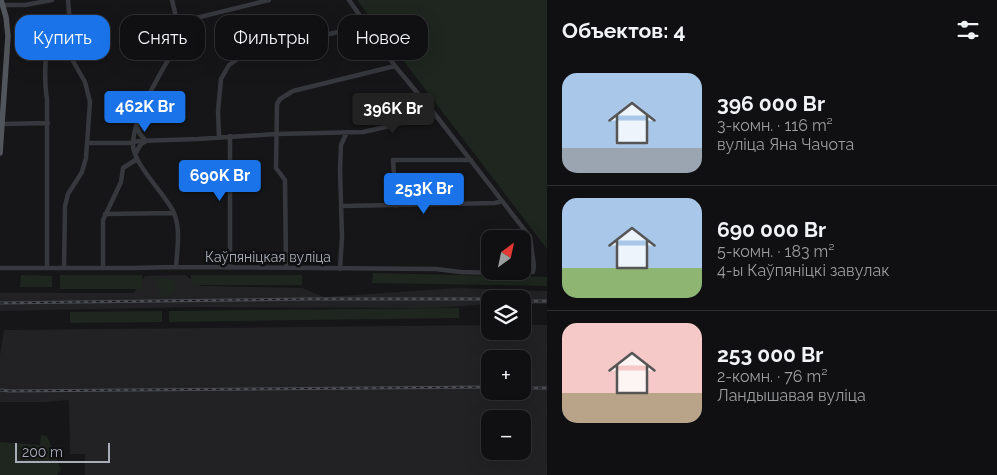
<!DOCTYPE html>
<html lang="ru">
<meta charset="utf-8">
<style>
:root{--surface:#101012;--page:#19191b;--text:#f1f3f6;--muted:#9c9d9f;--line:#303032;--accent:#1a73e8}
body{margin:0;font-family:Raleway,sans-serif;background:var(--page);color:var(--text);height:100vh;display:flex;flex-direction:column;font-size:19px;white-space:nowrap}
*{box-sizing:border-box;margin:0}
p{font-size:16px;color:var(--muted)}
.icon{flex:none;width:28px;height:28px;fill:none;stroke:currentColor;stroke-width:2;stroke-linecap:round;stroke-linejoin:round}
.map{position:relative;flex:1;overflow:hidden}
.panel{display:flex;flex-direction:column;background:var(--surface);width:450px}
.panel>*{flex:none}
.top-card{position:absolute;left:15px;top:15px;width:456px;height:45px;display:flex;gap:10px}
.needle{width:32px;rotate:33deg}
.controls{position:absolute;left:481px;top:230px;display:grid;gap:10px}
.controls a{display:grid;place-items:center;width:50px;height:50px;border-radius:10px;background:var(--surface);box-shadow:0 5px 20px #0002,0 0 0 1px var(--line);font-size:25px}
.scale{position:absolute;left:15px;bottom:12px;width:95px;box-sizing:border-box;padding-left:5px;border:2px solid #a8adb8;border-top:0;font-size:14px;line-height:18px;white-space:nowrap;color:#a8adb8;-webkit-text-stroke:4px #111113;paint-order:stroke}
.price{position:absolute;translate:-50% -42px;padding:0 11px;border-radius:5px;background:var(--accent);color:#fff;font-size:16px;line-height:32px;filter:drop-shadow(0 1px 2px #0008)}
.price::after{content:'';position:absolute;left:50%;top:30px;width:15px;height:11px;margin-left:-8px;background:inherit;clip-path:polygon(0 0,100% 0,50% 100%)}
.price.current{background:#222;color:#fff}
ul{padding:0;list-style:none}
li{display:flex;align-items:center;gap:15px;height:125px;padding:0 15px}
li+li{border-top:1px solid var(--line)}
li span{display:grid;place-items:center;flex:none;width:140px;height:100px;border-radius:15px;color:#555}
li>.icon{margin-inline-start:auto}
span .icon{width:60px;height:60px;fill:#fffc;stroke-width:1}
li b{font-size:21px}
h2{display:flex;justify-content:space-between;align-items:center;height:60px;padding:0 15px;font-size:21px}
.tag{padding:0 18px;border-radius:15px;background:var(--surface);box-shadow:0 5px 20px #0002,0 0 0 1px var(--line);font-size:18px;line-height:45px}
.tag.current{background:var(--accent);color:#fff}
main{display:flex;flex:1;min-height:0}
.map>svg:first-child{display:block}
.built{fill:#222225;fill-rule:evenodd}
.green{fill:#1e261f}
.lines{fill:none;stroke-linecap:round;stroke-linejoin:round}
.minor{stroke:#37383d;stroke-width:4.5}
.major{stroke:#53555c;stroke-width:5.5}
.rail-casing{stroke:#4a4c52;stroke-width:3}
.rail{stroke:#111113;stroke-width:1;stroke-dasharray:4;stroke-linecap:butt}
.labels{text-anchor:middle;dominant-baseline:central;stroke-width:5;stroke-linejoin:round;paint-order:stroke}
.street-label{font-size:14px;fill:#a8adb8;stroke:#111113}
</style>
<main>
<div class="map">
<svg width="547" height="475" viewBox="0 0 547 475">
<rect width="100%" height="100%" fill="#161618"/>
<path class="built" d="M185,275L200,286L302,288L324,297L458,288L547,291V304H523L522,299H490V304L435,308L196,307L0,311V293H134L145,276Z
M490,325V331H522L523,325H547V475H85V454H70L69,400L46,402H0V355L4,330ZM490,359H522V391H490ZM490,419H522V451H490Z"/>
<path class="green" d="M357,0H547V249Z
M373,273L547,277V286L372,283Z
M21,275L52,276V287H20Z
M60,275H142V289H60Z
M191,275H302V285H191Z
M156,278L173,279L176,287L174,293C159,303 158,289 156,278Z
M459,308V318L169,322V311Z
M162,311V322L70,323V312Z
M41,435L47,436L61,470L57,475H0V442L40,445Z"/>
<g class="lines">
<path class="minor" d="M172,0L180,34L179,41C164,68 133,115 133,145C133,164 166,195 174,213C181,230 177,250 176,267
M349,0L395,66L434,113L530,237L534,266L533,272
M2,5H25L52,0
M135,33L269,0
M2,124L48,123
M230,136V268
M219,137L218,111L221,79L229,65L239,58L258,51L359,27L365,21
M88,143H133L138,141L198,139L276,134L363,132L394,125L434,113
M135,154L141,144L146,141L140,134L137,127
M342,206L495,203L502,201
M396,206L393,160H471
M105,214L174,213
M0,268H133L176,267L436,269L461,272L529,274
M47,268V99C45,87 43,50 51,41C56,36 64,32 70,27
M64,268L65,206L68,194L82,172L86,158L90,102L85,82L73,61L68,0
M103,268V220L121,182L123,168L137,159
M286,268L285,180L276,168L277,104L280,99L293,91L395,66
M340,269L342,237L340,170L341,145L347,132"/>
<path class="major" d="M0,153L8,36L6,17L1,0"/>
<defs>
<path id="rail" d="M522,301H547
M0,303L308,299H490
M522,388H547
M0,390L10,391L490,387"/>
</defs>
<use href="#rail" class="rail-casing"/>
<use href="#rail" class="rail"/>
</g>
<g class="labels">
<g class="street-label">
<text x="268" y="257">Каўпяніцкая вуліца</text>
</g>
</g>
</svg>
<div class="controls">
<a><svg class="needle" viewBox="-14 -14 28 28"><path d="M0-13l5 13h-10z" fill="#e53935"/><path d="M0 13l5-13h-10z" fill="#9c9d9f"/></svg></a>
<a><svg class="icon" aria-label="layers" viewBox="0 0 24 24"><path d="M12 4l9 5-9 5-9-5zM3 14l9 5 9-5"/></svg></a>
<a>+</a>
<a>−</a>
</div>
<div class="scale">200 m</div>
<b class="price" style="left:145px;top:133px">462K Br</b>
<b class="price current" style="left:393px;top:135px">396K Br</b>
<b class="price" style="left:220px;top:202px">690K Br</b>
<b class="price" style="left:424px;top:215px">253K Br</b>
<div class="top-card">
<a class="tag current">Купить</a>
<a class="tag">Снять</a>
<a class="tag">Фильтры</a>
<a class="tag">Новое</a>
</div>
</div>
<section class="panel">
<h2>Объектов: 4<svg class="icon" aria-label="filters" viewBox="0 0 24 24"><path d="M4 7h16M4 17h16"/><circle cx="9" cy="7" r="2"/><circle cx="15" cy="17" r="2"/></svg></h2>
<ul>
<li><span style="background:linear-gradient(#a9c7e8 75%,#9aa5b1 0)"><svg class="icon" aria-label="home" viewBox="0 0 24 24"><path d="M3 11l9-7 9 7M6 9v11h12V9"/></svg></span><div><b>396 000 Br</b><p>3-комн. · 116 m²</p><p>вуліца Яна Чачота</p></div></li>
<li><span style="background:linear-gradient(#a9c7e8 70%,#8fb573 0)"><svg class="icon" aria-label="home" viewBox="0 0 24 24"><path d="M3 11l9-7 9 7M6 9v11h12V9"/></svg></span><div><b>690 000 Br</b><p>5-комн. · 183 m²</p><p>4-ы Каўпяніцкі завулак</p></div></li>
<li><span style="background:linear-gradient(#f6c9c9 70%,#b9a48a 0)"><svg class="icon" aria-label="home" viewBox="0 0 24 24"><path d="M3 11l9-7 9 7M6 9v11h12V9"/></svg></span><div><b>253 000 Br</b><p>2-комн. · 76 m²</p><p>Ландышавая вуліца</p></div></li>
</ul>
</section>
</main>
